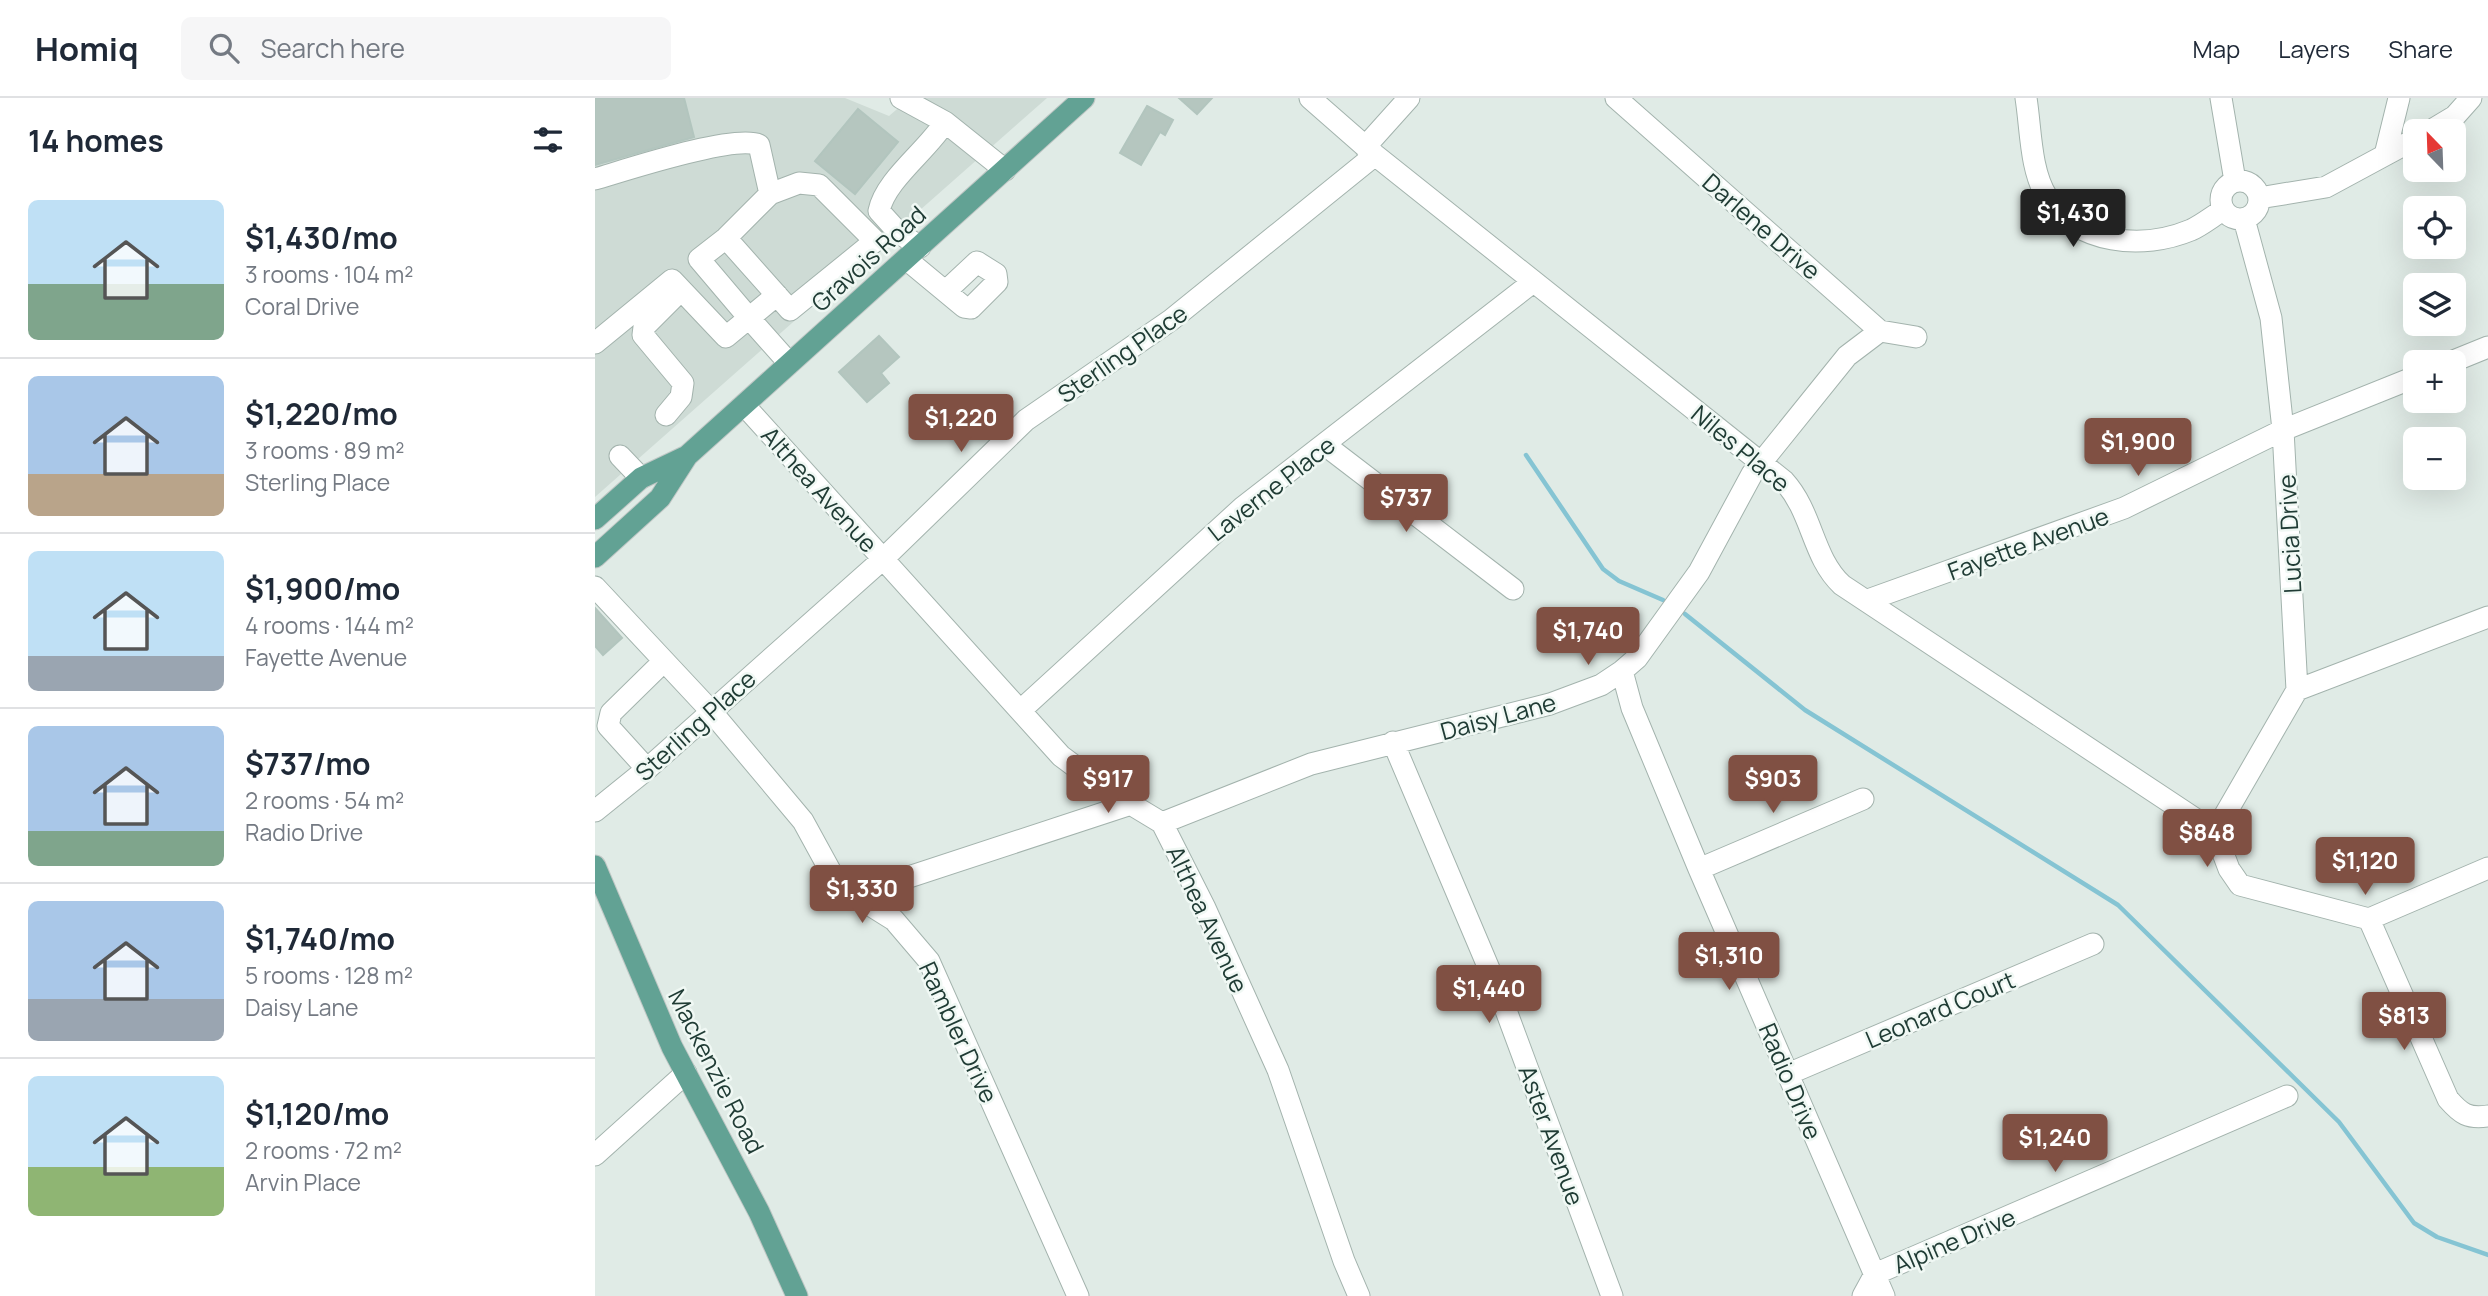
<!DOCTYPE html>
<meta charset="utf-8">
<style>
:root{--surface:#fff;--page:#f6f6f7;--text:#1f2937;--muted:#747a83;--line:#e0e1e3;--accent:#805043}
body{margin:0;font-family:Manrope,sans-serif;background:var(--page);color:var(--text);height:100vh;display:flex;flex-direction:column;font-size:26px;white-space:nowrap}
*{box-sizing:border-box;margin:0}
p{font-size:23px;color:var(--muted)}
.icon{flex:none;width:38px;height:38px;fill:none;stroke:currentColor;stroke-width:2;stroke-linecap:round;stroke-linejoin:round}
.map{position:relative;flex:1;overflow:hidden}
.panel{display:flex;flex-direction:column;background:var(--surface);width:595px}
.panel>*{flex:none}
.needle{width:46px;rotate:337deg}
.buttons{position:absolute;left:1808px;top:21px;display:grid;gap:14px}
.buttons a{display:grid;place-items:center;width:63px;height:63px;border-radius:10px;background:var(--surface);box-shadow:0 7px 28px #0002;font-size:35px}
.price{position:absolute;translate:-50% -60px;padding:0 16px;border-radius:7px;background:var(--accent);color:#fff;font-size:23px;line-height:46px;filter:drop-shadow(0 2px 4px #0008)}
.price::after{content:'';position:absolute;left:50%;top:42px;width:21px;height:16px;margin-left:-10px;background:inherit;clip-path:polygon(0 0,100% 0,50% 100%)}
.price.current{background:#222;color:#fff}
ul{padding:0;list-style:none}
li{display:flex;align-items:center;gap:21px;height:175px;padding:0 28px}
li+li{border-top:2px solid var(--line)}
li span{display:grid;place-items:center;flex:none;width:196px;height:140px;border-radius:10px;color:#555}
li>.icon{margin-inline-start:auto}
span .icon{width:84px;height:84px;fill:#fffc;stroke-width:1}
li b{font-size:30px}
h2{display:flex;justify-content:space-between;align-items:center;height:84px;padding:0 28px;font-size:30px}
header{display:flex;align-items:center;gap:42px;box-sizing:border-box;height:98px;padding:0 35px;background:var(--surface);border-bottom:2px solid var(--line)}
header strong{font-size:33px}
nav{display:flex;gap:38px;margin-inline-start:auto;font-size:24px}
.search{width:490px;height:63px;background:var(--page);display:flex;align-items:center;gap:18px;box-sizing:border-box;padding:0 24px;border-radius:10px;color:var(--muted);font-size:26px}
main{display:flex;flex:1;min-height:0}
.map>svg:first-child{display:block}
.built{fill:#cedbd5}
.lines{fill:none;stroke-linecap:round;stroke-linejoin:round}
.stream{stroke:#85c4d3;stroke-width:4.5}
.building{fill:#b5c6bf;stroke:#b2c5be;stroke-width:2}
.minor-casing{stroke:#a3b3ad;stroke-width:23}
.major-casing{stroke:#c1c8c6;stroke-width:23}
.minor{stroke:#fff;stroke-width:21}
.major{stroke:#62a294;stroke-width:21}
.labels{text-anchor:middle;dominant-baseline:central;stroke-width:5;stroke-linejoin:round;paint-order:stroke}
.street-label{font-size:24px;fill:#203c35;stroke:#f0f8f4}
</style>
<header>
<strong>Homiq</strong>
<div class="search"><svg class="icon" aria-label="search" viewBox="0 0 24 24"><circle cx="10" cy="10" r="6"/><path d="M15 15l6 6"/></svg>Search here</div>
<nav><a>Map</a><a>Layers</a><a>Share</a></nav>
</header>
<main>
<section class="panel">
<h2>14 homes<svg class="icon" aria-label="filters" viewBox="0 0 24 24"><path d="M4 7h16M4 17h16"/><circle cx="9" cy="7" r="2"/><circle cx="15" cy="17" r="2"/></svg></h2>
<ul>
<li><span style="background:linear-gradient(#bfe0f5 60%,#7fa58c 0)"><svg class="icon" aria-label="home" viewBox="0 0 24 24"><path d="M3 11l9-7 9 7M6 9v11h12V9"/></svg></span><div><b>$1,430/mo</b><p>3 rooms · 104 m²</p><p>Coral Drive</p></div></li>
<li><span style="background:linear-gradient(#a9c7e8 70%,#b9a48a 0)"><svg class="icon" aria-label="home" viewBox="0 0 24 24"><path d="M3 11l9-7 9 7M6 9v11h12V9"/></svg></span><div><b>$1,220/mo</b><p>3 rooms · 89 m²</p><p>Sterling Place</p></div></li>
<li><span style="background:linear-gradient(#bfe0f5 75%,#9aa5b1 0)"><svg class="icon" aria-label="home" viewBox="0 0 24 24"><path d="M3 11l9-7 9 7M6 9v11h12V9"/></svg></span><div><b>$1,900/mo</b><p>4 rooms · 144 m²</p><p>Fayette Avenue</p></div></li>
<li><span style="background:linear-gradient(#a9c7e8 75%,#7fa58c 0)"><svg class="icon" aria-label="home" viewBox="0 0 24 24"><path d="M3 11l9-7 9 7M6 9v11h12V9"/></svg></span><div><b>$737/mo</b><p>2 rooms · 54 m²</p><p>Radio Drive</p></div></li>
<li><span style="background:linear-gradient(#a9c7e8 70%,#9aa5b1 0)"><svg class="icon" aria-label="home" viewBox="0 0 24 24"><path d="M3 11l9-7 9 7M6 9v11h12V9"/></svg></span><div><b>$1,740/mo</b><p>5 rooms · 128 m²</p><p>Daisy Lane</p></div></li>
<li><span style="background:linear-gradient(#bfe0f5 65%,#8fb573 0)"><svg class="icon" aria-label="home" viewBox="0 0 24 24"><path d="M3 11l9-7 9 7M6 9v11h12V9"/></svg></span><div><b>$1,120/mo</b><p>2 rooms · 72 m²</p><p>Arvin Place</p></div></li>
</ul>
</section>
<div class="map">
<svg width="1893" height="1198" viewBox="0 0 1893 1198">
<rect width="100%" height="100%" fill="#e0ebe6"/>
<path class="built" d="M0,0H250L294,18L315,0H452L0,399Z"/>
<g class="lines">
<path class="stream" d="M931,357L1008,471L1024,483L1068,502
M1090,516L1210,612L1523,807L1744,1024L1819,1125L1842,1139L1893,1157"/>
</g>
<path class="building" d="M0,0H89L99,39L0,67Z
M584,0H617L602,16Z
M552,8L578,22L570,37L565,34L546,67L525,55Z
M263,11L303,44L260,96L220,63Z
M284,238L304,259L286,275L294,285L272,304L244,274Z
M0,510L27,540L8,557L0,548Z"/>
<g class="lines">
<defs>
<path id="minor" d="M306,0L350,24L410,72
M715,0L780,57L1189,383C1218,415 1217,459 1247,487L1620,734L1634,771L1645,787L1774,821L1893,770
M1021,0L1285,233L1321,239
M1431,0C1436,31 1435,72 1452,99C1482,147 1548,152 1596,132C1607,127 1618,118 1628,112
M1626,0L1640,83
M1835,33L1860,18L1876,0
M770,49L814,0
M1790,57L1804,0
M0,81C31,72 139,36 164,47L175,96L131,140L104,161L154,220L131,239L77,182L0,245
M1626 102a19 19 0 1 1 38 0a19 19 0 1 1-38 0Z
M1664,100L1731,89L1820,41
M131,140L195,212L280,143L224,87L204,85L175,96
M325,149L303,134L284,113C290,82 333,52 350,24
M311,161L369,209L376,210L402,184L401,176L382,164L351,193
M182,197L154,220L194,265
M1856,264L1893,249
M149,307L466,658L509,690L567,725L610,810L683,972L749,1163L764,1198
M71,317L86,299L88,285L48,237L49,229L86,192
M730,347L918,491
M25,358L46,380
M0,489L115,612L208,723L243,787L299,822L334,863L483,1198
M1273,502L1529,410L1688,332L1820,279
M1027,573L1037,610L1104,771L1289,1198
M1702,592L1893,519
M426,612L648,409L938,184
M798,644L906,899L1017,1198
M52,671L13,628L16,615L69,563
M0,713L52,671L288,461L431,322L576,222L780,57
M567,725L716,666L955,606L1006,587L1027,573L1042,560L1104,474L1157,376L1252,258L1285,233
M1620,734L1702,592L1688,332L1676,220L1649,121
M1104,771L1268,701
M259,797L536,706
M1774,821L1853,1001C1866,1016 1873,1021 1893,1018
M1193,976L1498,846
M0,1057L91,975
M1268,1198L1280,1176L1692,998"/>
<path id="major" d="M0,421L46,380L90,359
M0,459L65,400L92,358L489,0
M0,768L77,949L164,1114L202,1198"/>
</defs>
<use href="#minor" class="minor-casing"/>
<use href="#major" class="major-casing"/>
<use href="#minor" class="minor"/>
<use href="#major" class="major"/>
</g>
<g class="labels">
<g class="street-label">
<text transform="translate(1167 128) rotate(41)">Darlene Drive</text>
<text transform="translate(273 160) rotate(-42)">Gravois Road</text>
<text transform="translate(527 255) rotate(-35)">Sterling Place</text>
<text transform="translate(1146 350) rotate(40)">Niles Place</text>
<text transform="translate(676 390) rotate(-38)">Laverne Place</text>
<text transform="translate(225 391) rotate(48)">Althea Avenue</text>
<text transform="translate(1694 436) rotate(-93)">Lucia Drive</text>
<text transform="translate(1433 445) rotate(-20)">Fayette Avenue</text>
<text transform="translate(903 618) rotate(-15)">Daisy Lane</text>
<text transform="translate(100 627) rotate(-42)">Sterling Place</text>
<text transform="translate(613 821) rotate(65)">Althea Avenue</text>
<text transform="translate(1345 911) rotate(-23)">Leonard Court</text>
<text transform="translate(364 934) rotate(65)">Rambler Drive</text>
<text transform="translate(122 973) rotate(63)">Mackenzie Road</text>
<text transform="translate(1196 983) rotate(67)">Radio Drive</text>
<text transform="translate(957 1037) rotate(70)">Aster Avenue</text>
<text transform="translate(1359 1142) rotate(-23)">Alpine Drive</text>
</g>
</g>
</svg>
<div class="buttons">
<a><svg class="needle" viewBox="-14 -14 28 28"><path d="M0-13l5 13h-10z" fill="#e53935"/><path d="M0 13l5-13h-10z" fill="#747a83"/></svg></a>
<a><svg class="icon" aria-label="locate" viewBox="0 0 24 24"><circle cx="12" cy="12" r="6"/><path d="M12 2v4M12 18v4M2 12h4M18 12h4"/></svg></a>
<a><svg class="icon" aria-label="layers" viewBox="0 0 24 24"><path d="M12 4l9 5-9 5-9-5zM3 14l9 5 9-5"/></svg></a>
<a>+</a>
<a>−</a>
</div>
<b class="price current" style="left:1478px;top:151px">$1,430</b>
<b class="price" style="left:366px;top:356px">$1,220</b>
<b class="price" style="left:1543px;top:380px">$1,900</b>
<b class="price" style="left:811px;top:436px">$737</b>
<b class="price" style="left:993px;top:569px">$1,740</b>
<b class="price" style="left:513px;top:717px">$917</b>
<b class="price" style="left:1178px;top:717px">$903</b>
<b class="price" style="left:1612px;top:771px">$848</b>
<b class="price" style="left:1770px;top:799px">$1,120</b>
<b class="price" style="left:267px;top:827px">$1,330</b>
<b class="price" style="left:1134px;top:894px">$1,310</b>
<b class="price" style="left:894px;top:927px">$1,440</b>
<b class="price" style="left:1809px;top:954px">$813</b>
<b class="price" style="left:1460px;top:1076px">$1,240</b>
</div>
</main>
